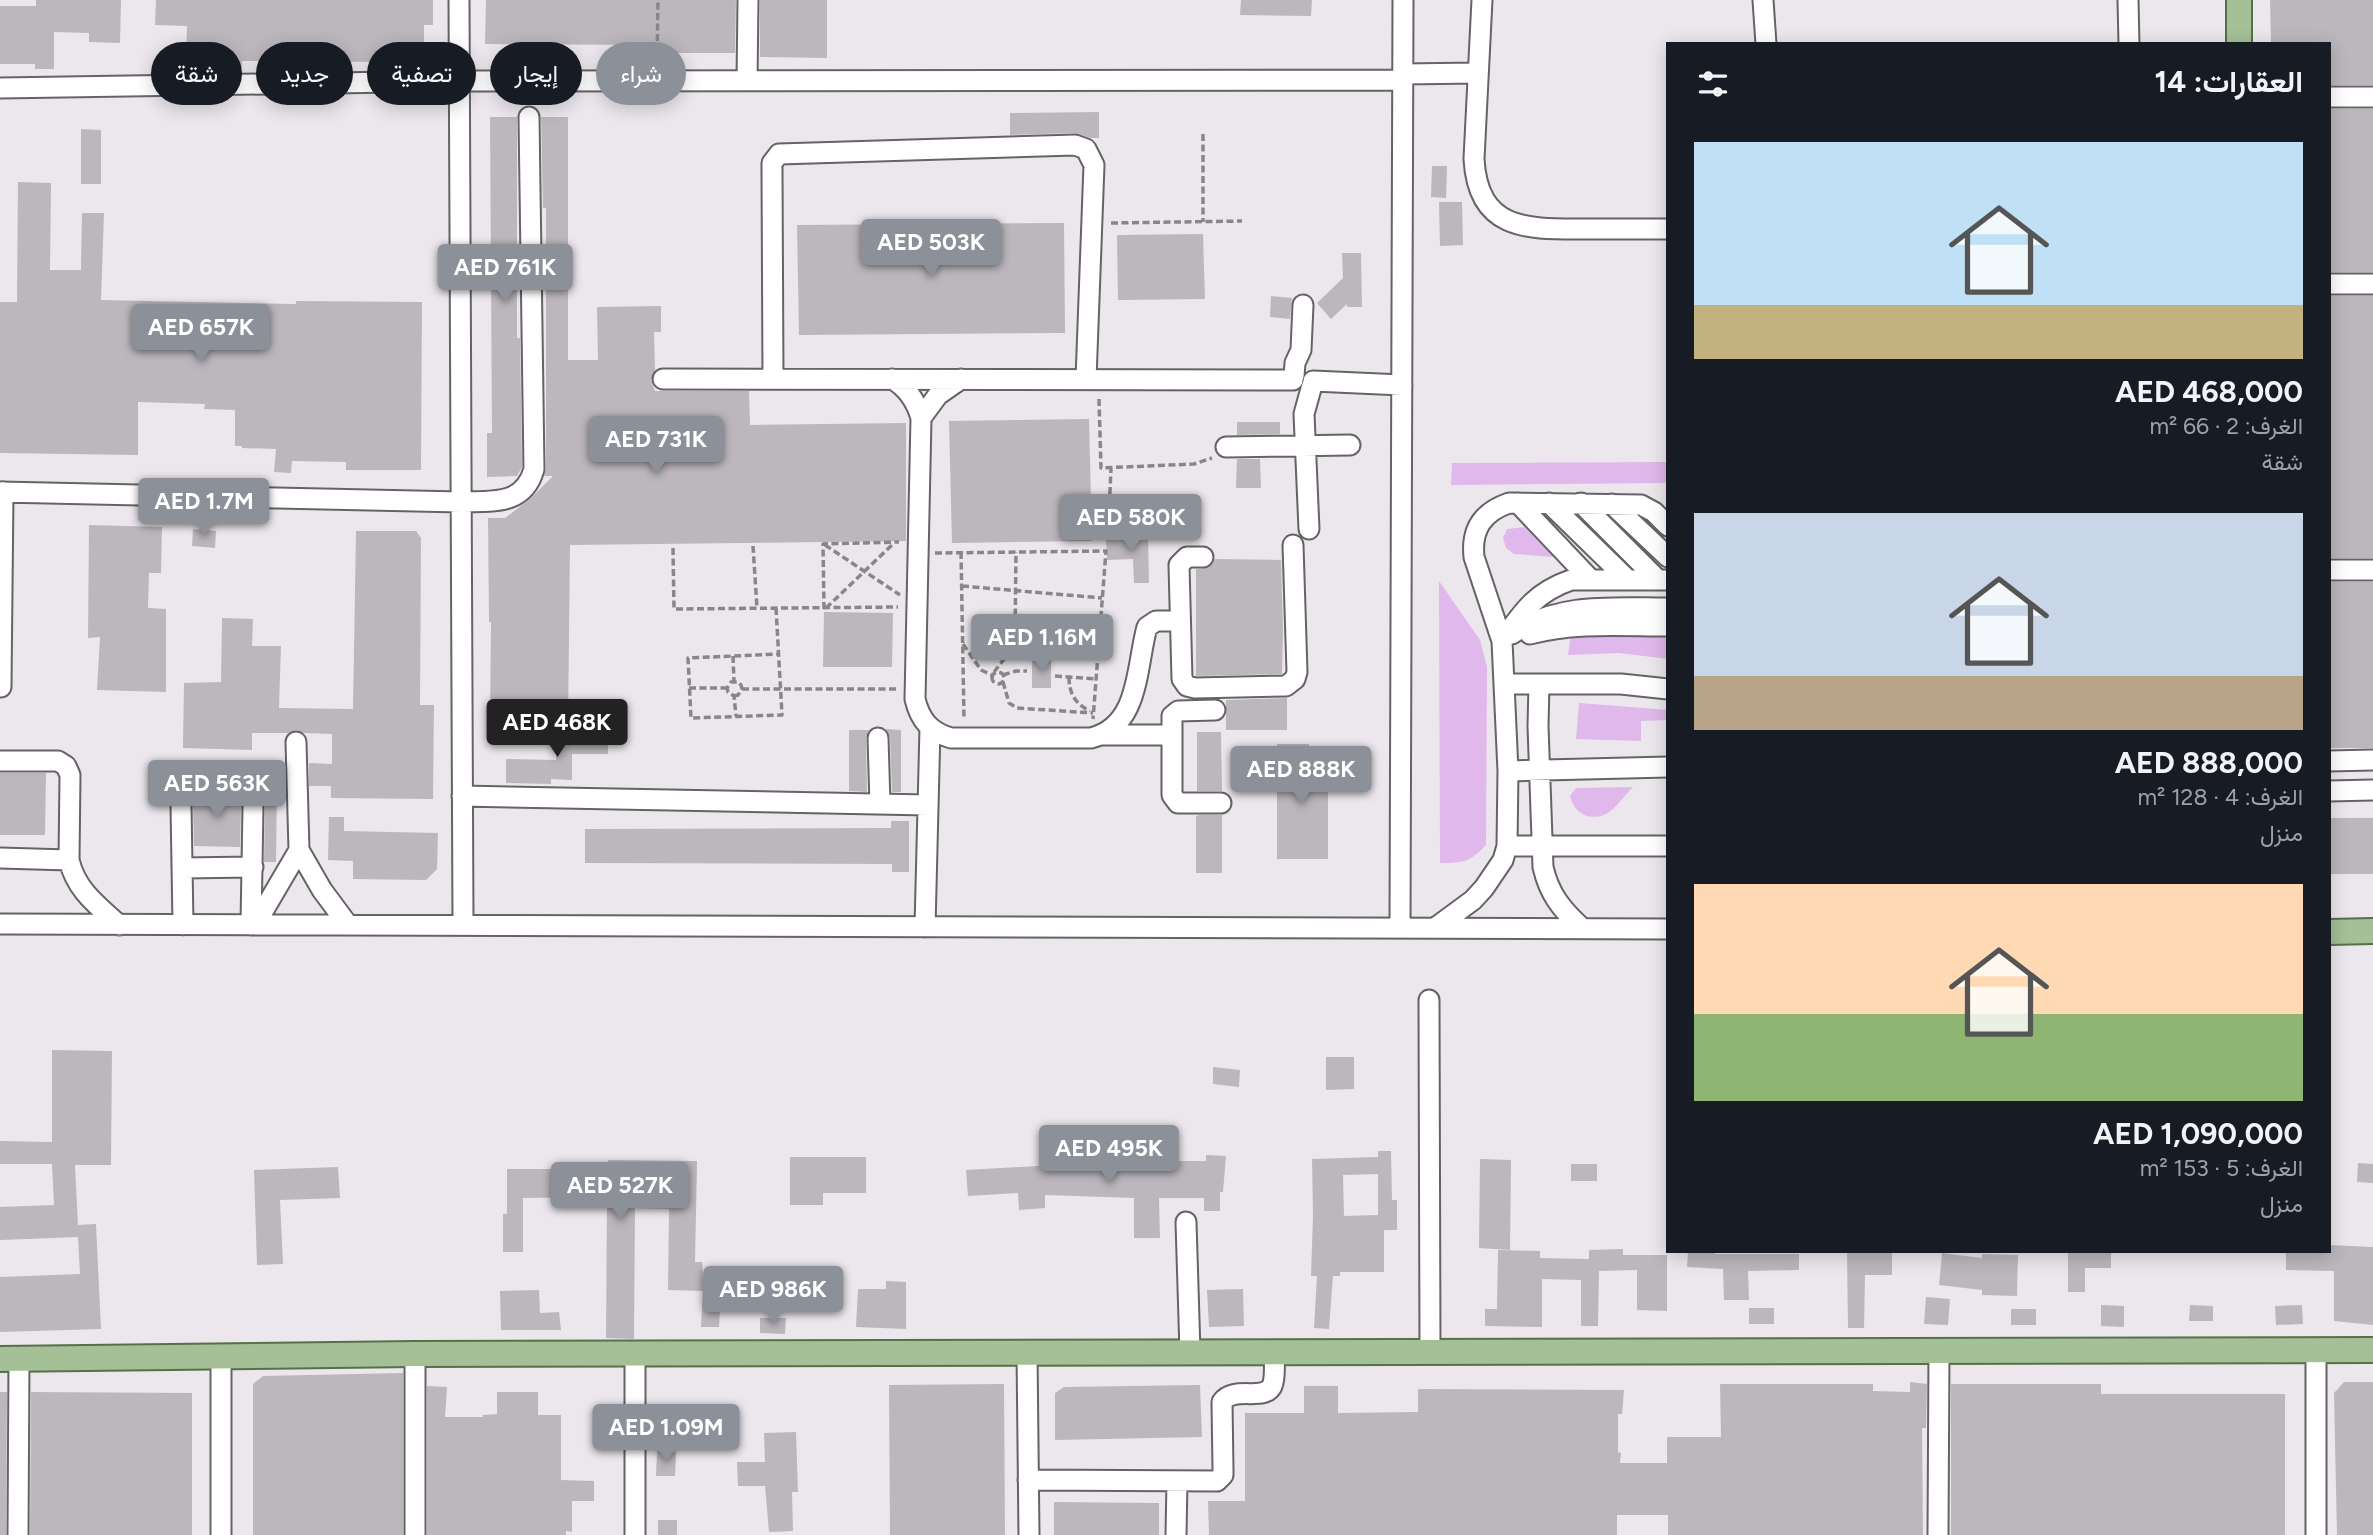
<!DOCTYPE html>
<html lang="ar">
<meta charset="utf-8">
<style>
:root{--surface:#171b24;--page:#20242c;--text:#f1f3f6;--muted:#9ea1a6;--accent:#8c9099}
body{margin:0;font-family:Figtree,Vazirmatn,sans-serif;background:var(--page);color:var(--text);direction:rtl;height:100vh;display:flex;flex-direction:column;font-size:26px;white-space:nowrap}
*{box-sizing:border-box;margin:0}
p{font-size:23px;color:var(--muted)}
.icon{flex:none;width:38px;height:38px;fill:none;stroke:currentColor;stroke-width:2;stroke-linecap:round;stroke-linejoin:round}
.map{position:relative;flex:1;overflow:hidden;direction:ltr}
.side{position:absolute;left:1666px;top:42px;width:665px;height:1211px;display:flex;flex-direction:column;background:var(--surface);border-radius:0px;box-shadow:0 4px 18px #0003;direction:rtl}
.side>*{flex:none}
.hud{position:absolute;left:21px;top:42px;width:665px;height:63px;direction:rtl;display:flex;gap:14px}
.price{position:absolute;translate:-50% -60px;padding:0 16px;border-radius:7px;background:var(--accent);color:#fff;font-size:23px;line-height:46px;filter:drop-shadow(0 2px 4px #0008)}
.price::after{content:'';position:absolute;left:50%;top:42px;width:21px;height:16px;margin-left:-10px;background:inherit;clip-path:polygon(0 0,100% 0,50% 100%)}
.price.selected{background:#222;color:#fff}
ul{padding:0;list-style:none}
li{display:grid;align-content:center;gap:14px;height:371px;padding:0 28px}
li span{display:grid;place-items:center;height:217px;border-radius:0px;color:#555}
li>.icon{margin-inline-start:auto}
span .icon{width:126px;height:126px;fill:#fffc;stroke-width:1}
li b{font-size:30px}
h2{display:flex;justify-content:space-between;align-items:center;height:84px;padding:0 28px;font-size:30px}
.tag{padding:0 24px;border-radius:32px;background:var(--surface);box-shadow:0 4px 18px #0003;font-size:24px;line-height:63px}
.tag.selected{background:var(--accent);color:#fff}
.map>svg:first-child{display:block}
.green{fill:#e0b8eb}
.building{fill:#bcb7bd;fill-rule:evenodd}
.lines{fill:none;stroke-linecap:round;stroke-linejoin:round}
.minor-casing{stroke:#666267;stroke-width:23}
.major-casing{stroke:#557145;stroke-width:28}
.path{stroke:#89868a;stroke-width:3.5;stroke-dasharray:7 3.5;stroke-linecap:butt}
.minor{stroke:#fff;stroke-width:19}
.major{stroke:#a5bf97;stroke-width:24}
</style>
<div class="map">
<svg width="2373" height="1535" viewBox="0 0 2373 1535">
<rect width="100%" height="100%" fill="#ece7ed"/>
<path class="green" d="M1668,462V483L1451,485L1452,463Z
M1527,527L1556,557L1514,554L1506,548L1503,538L1507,529Z
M1439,581L1480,640L1487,667L1486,845C1470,862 1463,863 1440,863Z
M1571,634L1668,635V659L1619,653L1568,655Z
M1579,703L1668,710V720L1641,721V741L1576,739Z
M1633,787C1625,795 1614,811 1604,815C1587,821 1574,812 1570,796L1576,788Z"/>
<path class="building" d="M36,0H121L120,43L89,42V33L54,32V69H35V64H0V6H36Z
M156,0H433V25H424V56L385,55V62L242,61V67H214V55H186L187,26L155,25Z
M486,0H736L735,53H666V45L485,44Z
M760,0H827V58L760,57Z
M1241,0H1312L1311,16L1240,15Z
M2270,0H2373V85H2329V44H2271Z
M2329,109H2373V272H2329Z
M1099,112V138H1091L1075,133L1010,135V113Z
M490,117H517V338H520L522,467L517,476L487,477V433H492Z
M541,117H568V360H598L597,307L661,306V332H654L655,371L651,380L655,391H749L750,425L906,423V541L570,545L568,724H490L491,622H489L488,518H505L530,499L553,476H544L546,469V208H543Z
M81,129L101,130V184H81Z
M1432,166H1447L1446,198L1431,197Z
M18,182L51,183L50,270H81L82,213H104L101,300L296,304V301L422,302L421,470H346V462L292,461L291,473L274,472L276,449L242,448V446H235V410L204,409L205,404L138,402V455L0,453V302H17Z
M1439,202H1462L1463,245L1440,246Z
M1064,223L1065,333L799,335L797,225Z
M1203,234L1205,299L1118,300L1117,235Z
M1342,253H1361L1362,307H1347V304L1331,319L1317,303L1343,278Z
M1271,296L1292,298L1290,319L1270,317Z
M2329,296H2373V558H2329Z
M1089,419L1092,541L952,543L949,421Z
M1237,422H1280V434L1237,435Z
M1237,459H1260L1261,488H1236Z
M89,525L162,527L161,573H149L148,608L166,609V692L97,690L100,637L88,638Z
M193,529L216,531L215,548L192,546Z
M356,531H416L421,538L420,705H434L433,799L331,798V786H309V763L332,764V734L304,733L296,730L288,733H252V750L183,748L184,683L221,682L222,618L253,619L252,646H281L279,708L353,709Z
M1133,536H1148L1149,583H1134L1133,559L1107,560L1106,537Z
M1215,559L1281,560L1283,630L1282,674L1196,676V569L1208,568Z
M2329,582H2373V748H2329Z
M824,612L893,613L892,667H823Z
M1051,660V688H1032V661Z
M1287,698V730H1226V700Z
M886,729L901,730V792H892L890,738Z
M849,730H869L866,738L867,792L849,791Z
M556,732L608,733V754H572V780L551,779V784L506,783V759L556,760Z
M1197,732H1221L1222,791H1197Z
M1277,744H1309V772H1328V859H1277Z
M0,773H46L45,835H0Z
M261,781H277L276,862H264L265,806L261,797Z
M190,795L246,796L241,806L240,847L194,846L193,805Z
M1198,815H1222V873H1196V817Z
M329,817H344V831L438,833L437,869L426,880L353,879V861L328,860Z
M2329,818H2373V874H2329Z
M891,821H909V872H892V864L585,863V829L891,828Z
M52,1050L112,1051L111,1165H75L78,1225L96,1224L101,1329L0,1332V1277L80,1274L78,1237L0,1240V1207L54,1205L52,1164H0V1141L52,1142Z
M1326,1057H1354V1089L1326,1090Z
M1213,1067L1240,1070L1239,1087L1213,1084Z
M1378,1151H1391L1392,1200H1397V1230H1384V1272H1340V1276H1333L1329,1329L1314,1328L1317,1276H1311L1313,1216L1312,1159L1378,1157ZM1378,1174V1215L1344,1216L1343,1175Z
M1206,1155L1226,1156L1223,1192H1220V1211H1204V1198H1159L1160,1238H1134V1198L1045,1195V1208L1019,1210L1018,1193L968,1196L966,1170L1055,1165V1163L1143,1166V1161H1206Z
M790,1157H866V1193H823V1205H790Z
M1480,1159L1511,1160L1510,1250L1479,1248Z
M608,1160L697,1161L695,1262H702L704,1291L668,1290L669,1209L635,1208L634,1339L606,1338L607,1197L523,1198V1252H503V1214H507V1169H608Z
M2358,1163L2373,1164V1183L2357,1182Z
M1571,1164H1597V1181H1571Z
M338,1167L340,1198L280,1200L283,1264L257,1265L254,1170Z
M2329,1245L2373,1247V1325L2334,1321V1271L2286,1270V1251H2329Z
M1623,1249V1255H1667V1311L1637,1310V1270L1599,1271L1598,1326H1581V1280L1542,1279V1327L1485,1326V1309H1497L1498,1250L1540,1251V1258L1589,1259V1250Z
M1688,1251H1715V1254H1799V1270L1748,1271L1749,1300H1724L1723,1269L1687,1267Z
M1847,1251H1892V1275H1865L1864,1328H1848Z
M2068,1251H2111V1268H2085V1292H2068Z
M1942,1253L1982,1258V1254L2018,1255L2017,1296L1982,1295V1290L1939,1285Z
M886,1281L906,1282V1329L856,1327L858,1289H886Z
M1243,1289L1244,1326L1209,1327L1207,1290Z
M539,1290L540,1313L559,1312L561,1330H501L500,1291Z
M703,1291L721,1292L719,1327H701Z
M1926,1297L1950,1299L1948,1325L1924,1324Z
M2101,1305L2124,1306V1327L2101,1326Z
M2190,1305L2213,1306V1321H2189Z
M2302,1305L2303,1324L2276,1325L2275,1306Z
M1749,1308H1774V1324H1749Z
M2011,1309H2036V1325H2011Z
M760,1318H786L785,1334L760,1333Z
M403,1373V1535H253V1384L263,1376Z
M1910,1382L1927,1384L1926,1428H1922L1923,1535H1668V1515H1617V1535H1209L1208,1501H1245V1413H1304V1386H1338V1413L1418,1412V1389L1624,1390L1622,1414H1618V1452L1621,1453L1620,1463H1667V1437H1721L1720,1384H1873V1391L1910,1392Z
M2344,1382H2373V1535H2337L2334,1393Z
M1004,1384L1005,1535H890L889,1385Z
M1951,1384H2101V1394H2285V1535H1951Z
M1200,1385L1202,1437L1055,1440V1393L1064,1387Z
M427,1386L447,1387L445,1417H483V1415L497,1414V1392H538V1415H561V1480L594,1481V1501H572V1532L566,1531V1535H427Z
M0,1392H7L6,1535H0Z
M31,1392L192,1393V1535H30Z
M796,1432L798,1492H792L793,1531L769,1532L765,1486H738L737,1462H765L764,1433Z
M657,1451L676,1452L675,1476H656Z
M1054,1502L1159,1503V1535H1054Z
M658,1520H677V1535H658Z"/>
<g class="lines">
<defs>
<path id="minor" d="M459,0L463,925
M1482,0L1474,159C1478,232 1529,229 1585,229C1613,229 1640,229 1668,229
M1763,0L1766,44
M2128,0L2129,44
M1403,74L1477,73
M747,81L748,0
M0,88L460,81L1403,80
M2329,97H2373
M2329,284H2373
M1294,376L1295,363L1301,350L1303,305
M663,379L1293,380
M773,379L772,169V163L779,154L1075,145L1086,149L1094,165L1086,379
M892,379C908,388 916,401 921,418L915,699C920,720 930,732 951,738H1091C1140,726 1136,667 1147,627L1156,621H1180
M1313,381L1402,385
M921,418L938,395L961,379
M1226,447L1350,445
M0,492L461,502C492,501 524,506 534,469L529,117
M1518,503L1591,580
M1549,503L1628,580
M1581,503L1658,580
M1612,504L1668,557
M1309,529L1304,414L1312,385
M1203,557H1187L1179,565L1182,679L1187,686L1195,688L1286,686L1295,679L1297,672L1293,545
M2329,570H2373
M1512,634C1559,602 1613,608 1668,608
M1530,634C1575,622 1622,626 1668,626
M1502,641C1523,611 1536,592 1571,580H1668
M1504,684H1621L1668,689
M1539,684L1538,726L1543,867C1549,894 1562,910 1582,928
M1,687L3,492
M1215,710L1178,711L1172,716V795L1178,803H1221
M1104,735H1171
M878,738L880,804
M296,742L299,850L322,890L348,925
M0,761H58L66,766L70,775L69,860C76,890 97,905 119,925
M2329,761L2373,760
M1508,771L1668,767
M2329,791L2373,790
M462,796L928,805
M181,805L183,925
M1507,846H1668
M0,858L69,860
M182,868L253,867
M0,924L1668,929
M251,925L253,806
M255,925L299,850
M925,927L930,728
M1400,928L1403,0
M1435,928L1473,900L1484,888L1503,860L1507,846L1508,771L1502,641L1474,557C1471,529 1483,512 1509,503L1641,505L1654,512L1668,526
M1429,1000L1430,1352
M1186,1222L1190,1352
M2316,1350V1535
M1027,1352L1029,1535
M415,1354V1535
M1028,1480L1217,1481L1223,1475V1470L1222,1402C1234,1385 1264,1402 1272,1386C1276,1377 1274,1361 1274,1352
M18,1535L19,1359
M221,1535V1357
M635,1535V1353
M1176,1535L1177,1482
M1938,1535L1939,1350"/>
<path id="major" d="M2239,0V44
M2329,932L2373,931
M0,1359L415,1354L2373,1350"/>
</defs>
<use href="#minor" class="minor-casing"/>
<use href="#major" class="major-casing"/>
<path class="path" d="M657,62L658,0
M1203,134V222
M1111,223L1242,221
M1099,399L1101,468L1194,464L1212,458
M1109,515L1111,468
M825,545L900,595
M753,546L757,608
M673,548L674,609L898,607
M961,552L964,719
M935,553L1106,551L1093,719
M962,586L1102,598
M776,608L782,715L691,718L688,658L779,654
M826,608L894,543
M824,609L823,544L899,542
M963,644L981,670L992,675
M733,656L734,682
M992 678a6 6 0 1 1 12 0a6 6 0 1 1-12 0Z
M994,672L1011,650L1015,637L1016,552
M1003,675L1016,671H1027
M1055,676L1096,679
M1069,677C1069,693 1075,704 1090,711
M1003,682L1009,703L1017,708L1093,713
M689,688H727
M742,689H896
M734,696L738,695L742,689L741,685L738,682H731L727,688L728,692L734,696L736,716"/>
<use href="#minor" class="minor"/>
<use href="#major" class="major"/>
</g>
</svg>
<b class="price" style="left:931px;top:279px">AED 503K</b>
<b class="price" style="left:505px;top:304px">AED 761K</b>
<b class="price" style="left:201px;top:364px">AED 657K</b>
<b class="price" style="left:656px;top:476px">AED 731K</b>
<b class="price" style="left:204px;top:538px">AED 1.7M</b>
<b class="price" style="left:1131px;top:554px">AED 580K</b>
<b class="price" style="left:1042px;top:674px">AED 1.16M</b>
<b class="price selected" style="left:557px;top:759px">AED 468K</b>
<b class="price" style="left:1301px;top:806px">AED 888K</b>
<b class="price" style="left:217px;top:820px">AED 563K</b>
<b class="price" style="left:1109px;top:1185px">AED 495K</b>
<b class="price" style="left:620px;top:1222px">AED 527K</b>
<b class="price" style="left:773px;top:1326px">AED 986K</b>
<b class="price" style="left:666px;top:1464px">AED 1.09M</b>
<div class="hud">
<a class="tag selected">شراء</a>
<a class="tag">إيجار</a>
<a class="tag">تصفية</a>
<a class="tag">جديد</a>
<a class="tag">شقة</a>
</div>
<section class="side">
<h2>العقارات: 14<svg class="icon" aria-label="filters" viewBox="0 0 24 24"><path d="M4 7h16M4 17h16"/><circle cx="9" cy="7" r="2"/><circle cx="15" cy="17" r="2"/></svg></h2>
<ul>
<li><span style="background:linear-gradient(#bfe0f5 75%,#c2b280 0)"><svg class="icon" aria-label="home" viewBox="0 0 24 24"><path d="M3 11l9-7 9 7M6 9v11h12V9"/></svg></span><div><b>AED 468,000</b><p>الغرف: 2 · 66 m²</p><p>شقة</p></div></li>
<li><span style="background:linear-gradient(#c9d6e8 75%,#b9a48a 0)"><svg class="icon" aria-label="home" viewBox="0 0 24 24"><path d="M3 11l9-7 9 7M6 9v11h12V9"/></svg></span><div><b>AED 888,000</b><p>الغرف: 4 · 128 m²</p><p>منزل</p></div></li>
<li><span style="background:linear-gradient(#ffd9b3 60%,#8fb573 0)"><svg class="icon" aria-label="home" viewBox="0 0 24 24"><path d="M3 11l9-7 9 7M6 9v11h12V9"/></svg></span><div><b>AED 1,090,000</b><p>الغرف: 5 · 153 m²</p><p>منزل</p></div></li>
</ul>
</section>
</div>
